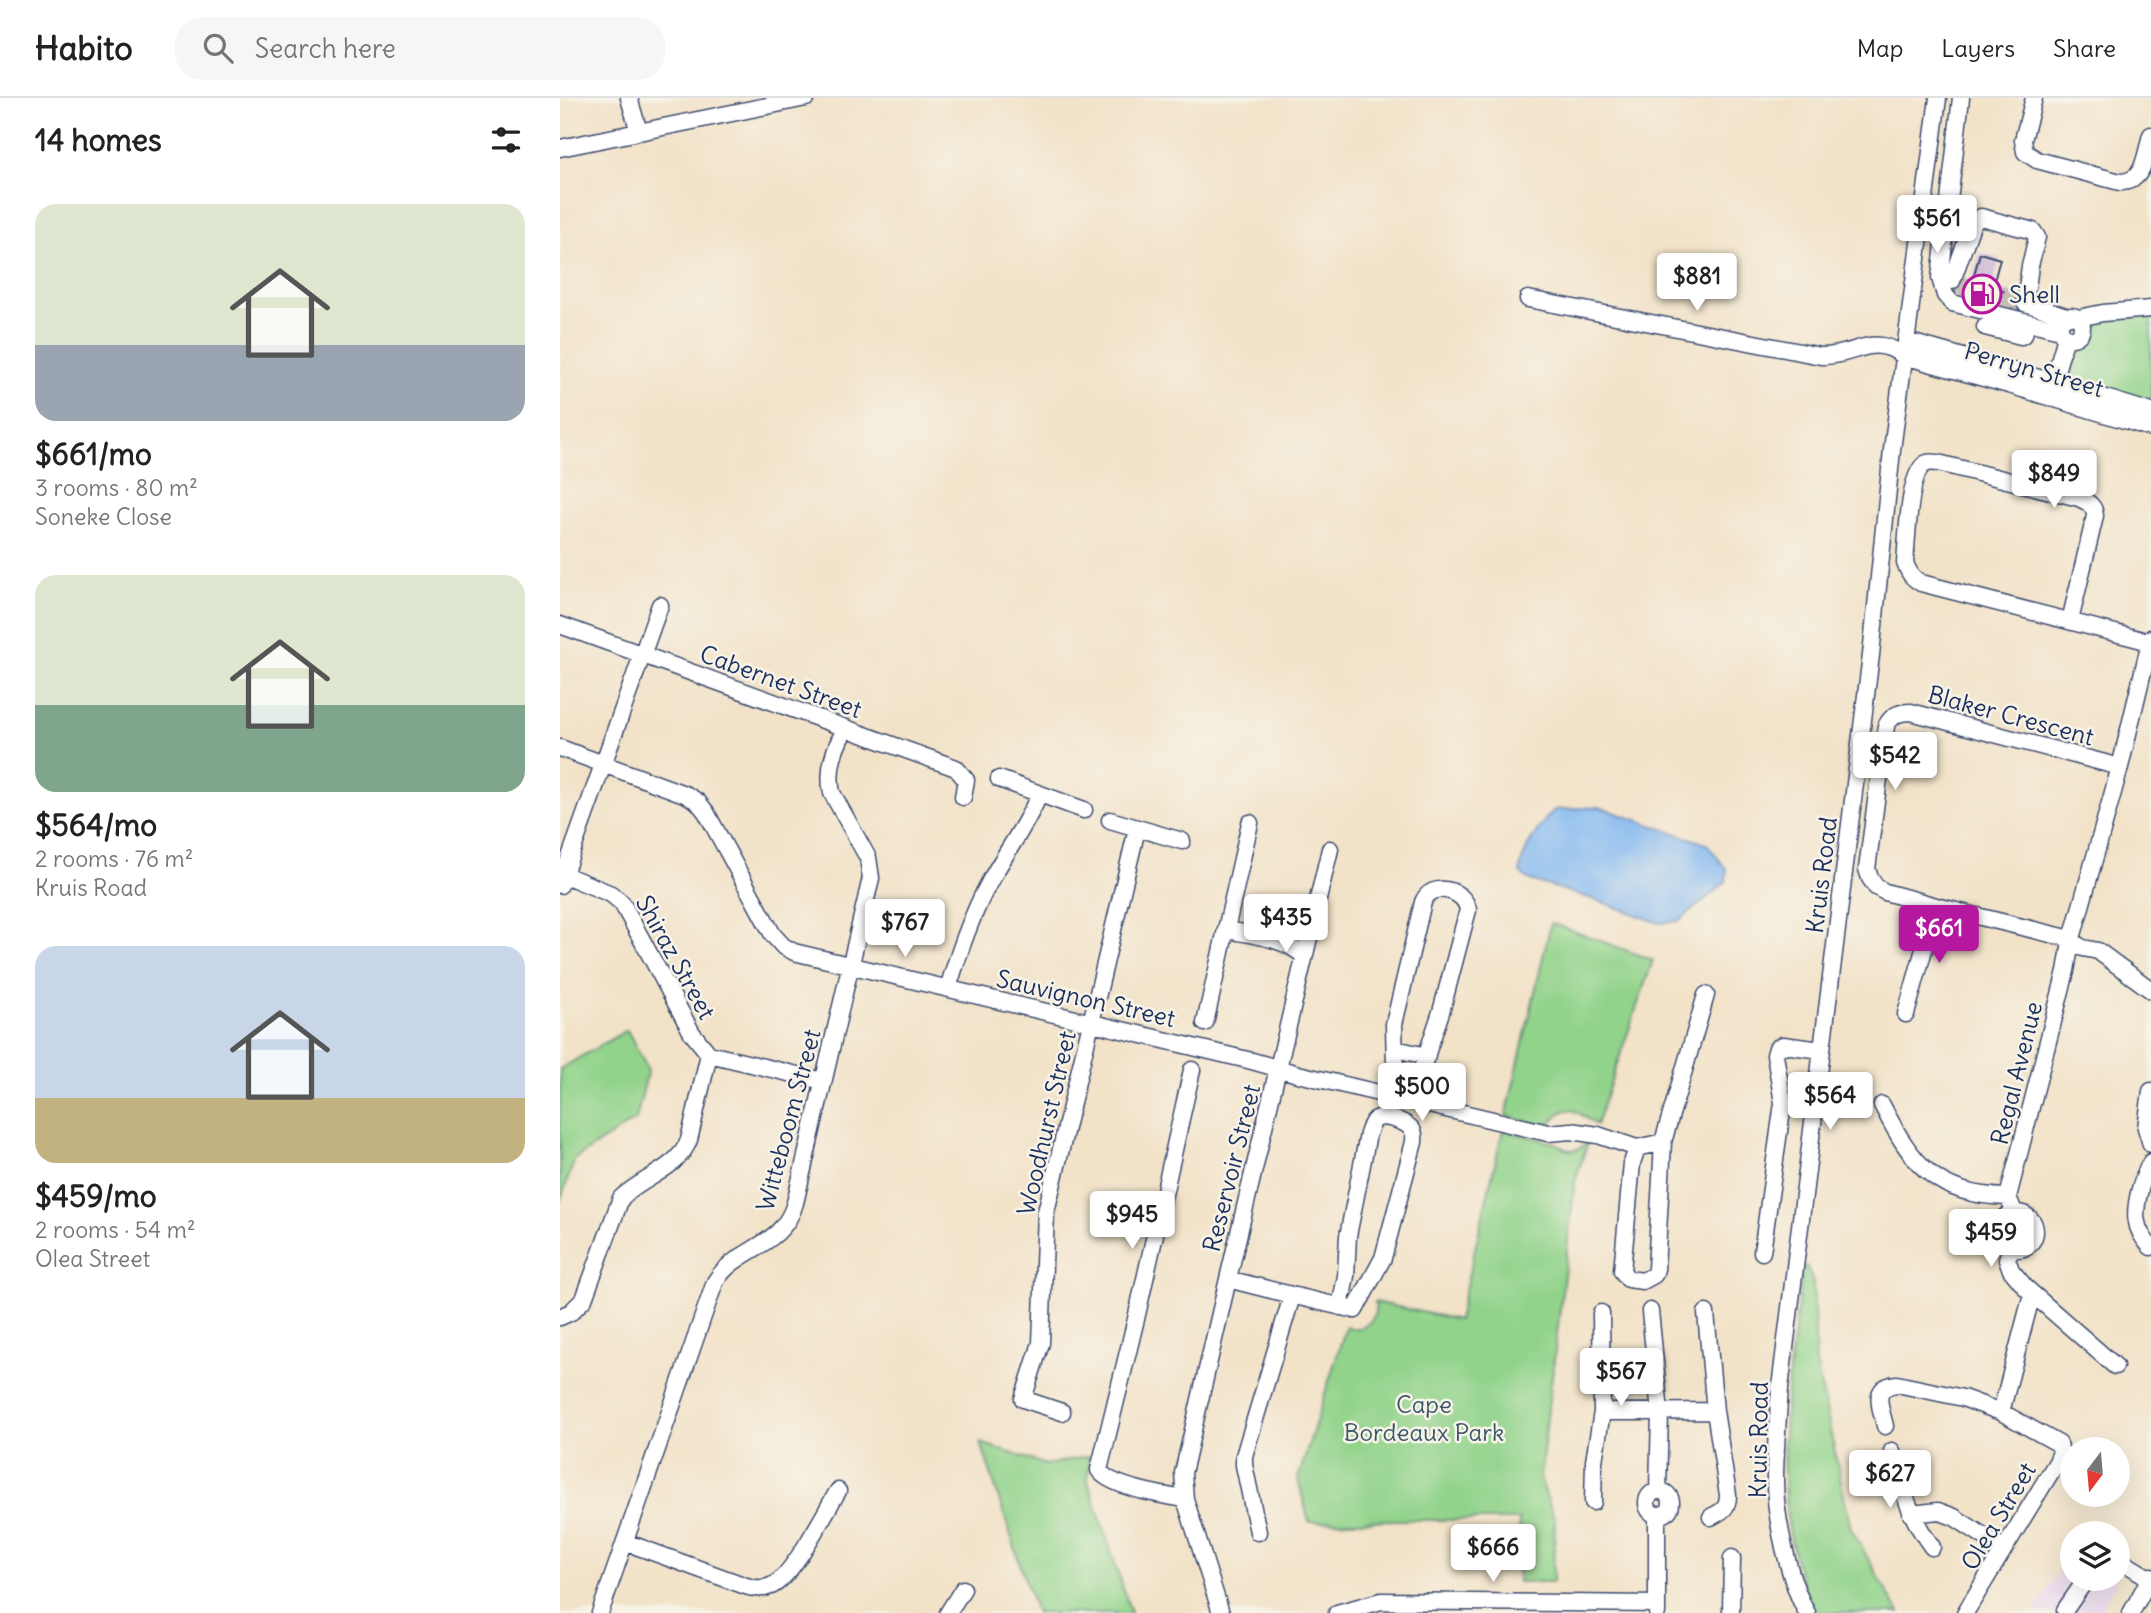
<!DOCTYPE html>
<meta charset="utf-8">
<style>
:root{--surface:#fff;--page:#f6f6f6;--text:#222;--muted:#767676;--line:#e0e0e0;--accent:#b5179e}
body{margin:0;font-family:Delius,sans-serif;background:var(--page);color:var(--text);height:100vh;display:flex;flex-direction:column;font-size:26px;white-space:nowrap}
*{box-sizing:border-box;margin:0}
p{font-size:23px;color:var(--muted)}
.icon{flex:none;width:38px;height:38px;fill:none;stroke:currentColor;stroke-width:2;stroke-linecap:round;stroke-linejoin:round}
.map{position:relative;flex:1;overflow:hidden}
.sheet{display:flex;flex-direction:column;background:var(--surface);width:560px}
.sheet>*{flex:none}
.needle{width:46px;rotate:196deg}
.tools{position:absolute;left:1500px;top:1339px;display:grid;gap:14px}
.tools a{display:grid;place-items:center;width:70px;height:70px;border-radius:50%;background:var(--surface);box-shadow:0 7px 28px #0002;font-size:35px}
.price{position:absolute;translate:-50% -60px;padding:0 16px;border-radius:7px;background:#fff;color:#222;font-size:23px;line-height:46px;filter:drop-shadow(0 2px 4px #0008)}
.price::after{content:'';position:absolute;left:50%;top:42px;width:21px;height:16px;margin-left:-10px;background:inherit;clip-path:polygon(0 0,100% 0,50% 100%)}
.price.current{background:var(--accent);color:#fff}
ul{padding:0;list-style:none}
li{display:grid;align-content:center;gap:14px;height:371px;padding:0 35px}
li span{display:grid;place-items:center;height:217px;border-radius:21px;color:#555}
li>.icon{margin-inline-start:auto}
span .icon{width:126px;height:126px;fill:#fffc;stroke-width:1}
li b{font-size:30px}
h2{display:flex;justify-content:space-between;align-items:center;height:84px;padding:0 35px;font-size:30px}
header{display:flex;align-items:center;gap:42px;box-sizing:border-box;height:98px;padding:0 35px;background:var(--surface);border-bottom:2px solid var(--line)}
header strong{font-size:33px}
nav{display:flex;gap:38px;margin-inline-start:auto;font-size:24px}
.search{width:490px;height:63px;background:var(--page);display:flex;align-items:center;gap:18px;box-sizing:border-box;padding:0 24px;border-radius:28px;color:var(--muted);font-size:26px}
main{display:flex;flex:1;min-height:0}
.map>svg:first-child{display:block}
.built{fill:#e6d2f0}
.green{fill:#91d38a;stroke:#568174;stroke-width:2}
.water{fill:#82b8f1;stroke:#4e74a8;stroke-width:2}
.building{fill:#bba2cf}
.lines{fill:none;stroke-linecap:round;stroke-linejoin:round}
.minor-tunnel{stroke:#c7beb2;stroke-width:16;stroke-dasharray:16 8;stroke-linecap:butt}
.minor-casing{stroke:#3b4a6e;stroke-width:19}
.minor{stroke:#fff;stroke-width:16}
.labels{text-anchor:middle;dominant-baseline:central;stroke-width:5;stroke-linejoin:round;paint-order:stroke}
.poi-label{font-size:24px;fill:#1b2f5e;stroke:#f7f3e8;text-anchor:start}
.street-label{font-size:24px;fill:#1b2f5e;stroke:#f7f3e8}
.park-label{font-size:24px;fill:#385869;stroke:#f7f3e8}
</style>
<header>
<strong>Habito</strong>
<div class="search"><svg class="icon" aria-label="search" viewBox="0 0 24 24"><circle cx="10" cy="10" r="6"/><path d="M15 15l6 6"/></svg>Search here</div>
<nav><a>Map</a><a>Layers</a><a>Share</a></nav>
</header>
<main>
<section class="sheet">
<h2>14 homes<svg class="icon" aria-label="filters" viewBox="0 0 24 24"><path d="M4 7h16M4 17h16"/><circle cx="9" cy="7" r="2"/><circle cx="15" cy="17" r="2"/></svg></h2>
<ul>
<li><span style="background:linear-gradient(#dfe7d0 65%,#9aa5b1 0)"><svg class="icon" aria-label="home" viewBox="0 0 24 24"><path d="M3 11l9-7 9 7M6 9v11h12V9"/></svg></span><div><b>$661/mo</b><p>3 rooms · 80 m²</p><p>Soneke Close</p></div></li>
<li><span style="background:linear-gradient(#dfe7d0 60%,#7fa58c 0)"><svg class="icon" aria-label="home" viewBox="0 0 24 24"><path d="M3 11l9-7 9 7M6 9v11h12V9"/></svg></span><div><b>$564/mo</b><p>2 rooms · 76 m²</p><p>Kruis Road</p></div></li>
<li><span style="background:linear-gradient(#c9d6e8 70%,#c2b280 0)"><svg class="icon" aria-label="home" viewBox="0 0 24 24"><path d="M3 11l9-7 9 7M6 9v11h12V9"/></svg></span><div><b>$459/mo</b><p>2 rooms · 54 m²</p><p>Olea Street</p></div></li>
</ul>
</section>
<div class="map">
<svg width="1591" height="1515" viewBox="0 0 1591 1515">
<rect width="100%" height="100%" fill="#f7f3e8"/>
<filter id="ink" filterUnits="userSpaceOnUse"><feTurbulence type="fractalNoise" baseFrequency=".0143" numOctaves="2"/><feDisplacementMap in="SourceGraphic" scale="14" xChannelSelector="R" yChannelSelector="G"/><feConvolveMatrix kernelMatrix="1 2 1 2 8 2 1 2 1" color-interpolation-filters="sRGB"/></filter>
<filter id="wash" filterUnits="userSpaceOnUse"><feTurbulence type="fractalNoise" baseFrequency=".00686" numOctaves="4" result="noise"/><feDisplacementMap in="SourceGraphic" scale="28" xChannelSelector="R" yChannelSelector="G"/><feGaussianBlur stdDeviation="1.57" result="paint"/><feColorMatrix in="noise" values="0 0 0 0 0 0 0 0 0 0 0 0 0 0 0 0 0 1.4 0 .05"/><feComposite in="paint" operator="in"/></filter>
<g filter="url(#wash)">
<rect width="100%" height="100%" fill="#f2e2c7"/>
<path class="built" d="M1512,1451V1480H1558L1539,1515H1474Z"/>
<path class="green" d="M1591,218V310L1520,287L1514,280L1511,261L1517,249L1525,243L1531,227L1540,222Z
M991,825L1093,862L1036,1027C1024,1020 1012,1003 997,1018C992,1023 991,1025 983,1027L946,1018Z
M67,932L88,972L76,1021L15,1061L0,1103V971Z
M943,1032L995,1045L1005,1051L1011,1052L1018,1051L1028,1044L1015,1083L980,1380L995,1422L993,1484H958L959,1422H839L749,1424L738,1381L786,1229C803,1234 818,1223 815,1204L898,1222Z
M1243,1168L1247,1169L1253,1185L1256,1265L1291,1431L1339,1515H1254C1203,1402 1228,1286 1243,1168Z
M421,1345L486,1367L529,1358L528,1383L571,1515H476Z"/>
<path class="water" d="M1039,709L1147,746L1167,772L1166,784L1119,823L1099,825L1042,804L970,782L960,775C961,753 979,728 994,712Z"/>
<g id="blocks">
<path class="building" d="M1420,155L1440,161L1432,190L1467,200L1461,219L1393,201L1399,180L1412,184Z"/>
</g>
</g>
<g filter="url(#ink)">
<use href="#blocks" fill-opacity="0" stroke="#3b4a6e" stroke-width="2"/>
<g class="lines">
<path class="minor-tunnel" d="M1397,185L1465,205"/>
<defs>
<path id="minor" d="M69,0L79,34
M1401,0L1380,180L1385,197L1392,205L1500,232
M1474,0L1463,42L1465,54L1477,62L1560,84C1585,84 1585,57 1591,37
M0,50L246,0
M1392,183L1413,124L1421,119L1473,133L1477,139L1470,168L1465,205L1506,218
M968,201L1261,258C1295,259 1311,234 1344,258L1449,287L1591,330
M1500 229a11 11 0 1 1 22 0a11 11 0 1 1-22 0Z
M1518,220L1543,215L1591,211
M1425,229L1461,238L1464,236L1468,224
M1346,243L1493,284L1591,314
M1490,294L1506,239
M1510,523L1535,418C1535,408 1528,404 1519,400L1378,365C1375,365 1371,364 1367,365C1348,371 1347,446 1345,465C1349,475 1352,480 1361,485L1590,544
M0,527L396,670L406,682L403,699
M0,650L127,697L138,704L146,714L213,837L223,848L234,854L692,963L738,976L988,1035L1011,1033L1038,1037L1077,1050L1103,1044
M1560,669L1351,614C1339,614 1332,617 1326,628L1307,771L1310,780L1316,789L1325,794L1376,808L1503,839L1523,850L1538,853L1591,892
M439,681L524,712
M550,722L622,743
M0,775L51,796L62,805L132,935L149,956
M0,787L100,507
M666,832C693,837 723,839 744,858
M388,890C399,855 411,818 429,785C445,755 466,728 479,697
M1346,916L1376,808
M645,925L690,725
M835,951L867,958
M1591,993L1586,1030L1591,1046
M830,998L835,970L834,926L863,804C871,783 905,791 908,812L881,914L851,1003
M1322,1007C1353,1068 1376,1097 1448,1099
M1077,1050L1072,1065L1062,1173L1068,1181L1083,1183L1094,1177L1096,1171L1103,1044L1146,897
M1591,1064C1586,1073 1583,1081 1580,1091C1574,1114 1573,1131 1591,1149
M1439 1133a18 18 0 1 1 36 0a18 18 0 1 1-36 0Z
M1455,1116L1448,1099L1506,873L1511,844L1560,669L1591,540
M1451,1150L1447,1161L1451,1172L1466,1190L1555,1268
M1202,1154L1223,1005L1215,957L1217,950L1223,947L1262,952
M668,1181C710,1192 752,1202 795,1212L823,1160L854,1044C854,1040 855,1037 853,1033C848,1024 825,1016 816,1021C811,1024 810,1031 808,1036L788,1138L786,1178L780,1209
M1090,1213L1100,1315L1098,1393
M1146,1215L1155,1313L1168,1397C1168,1411 1162,1413 1151,1419
M0,1219L11,1214L24,1201L61,1100C83,1079 118,1071 129,1042L149,956L263,983
M502,1314L463,1301L481,1245L486,1114L577,731
M1042,1314L1155,1313
M1441,1314L1472,1196
M1325,1328C1321,1310 1310,1289 1337,1286L1403,1300L1441,1314L1499,1346L1501,1354L1497,1364L1405,1515
M1332,1353C1343,1391 1348,1417 1372,1449
M1087 1405a12 12 0 1 1 24 0a12 12 0 1 1-24 0Z
M625,1401C605,1398 549,1389 539,1372L576,1221L632,972
M1033,1404L1034,1363L1042,1314L1041,1215
M1351,1416L1378,1413L1394,1419L1444,1451
M698,1434L684,1367V1358L732,1198
M65,1444L183,1487C191,1490 202,1492 211,1488C232,1480 265,1414 278,1393
M1558,1461L1591,1481
M1505,1512L1527,1480
M40,1515L155,1184C177,1148 222,1151 235,1105L311,780L308,760L272,695C267,672 274,650 286,630
M388,1515L403,1491
M661,1515L625,1401L623,1375L668,1181L770,751
M777,1515L821,1503L1097,1506
M1097,1515V1418
M1171,1515L1172,1460
M1247,1515C1229,1483 1215,1419 1215,1383C1215,1352 1218,1321 1220,1290L1311,557L1332,352L1378,0
M1571,1515L1591,1478"/>
</defs>
<use href="#minor" class="minor-casing"/>
<use href="#minor" class="minor"/>
</g>
</g>
<defs>
<symbol id="fuel-ring" viewBox="-11 -11 22 22"><circle r="9.5" fill="#f7f3e8" stroke="#b5179e" stroke-width="1.5"/><path d="M-5.5-6h7V0h2V4h1.3V-2.5L3-4.5l.8-.8L6-3V5H2.5V1h-1V6h-7ZM-4.2-4.7v3.2H.2V-4.7Z" fill="#b5179e"/></symbol>
</defs>
<g fill-rule="evenodd">
<use href="#fuel-ring" x="1400" y="174" width="44" height="44"/>
</g>
<g class="labels">
<g class="poi-label">
<text x="1449" y="196">Shell</text>
</g>
<g class="street-label">
<text transform="translate(1474 271) rotate(16)">Perryn Street</text>
<text transform="translate(221 583) rotate(20)">Cabernet Street</text>
<text transform="translate(1451 617) rotate(15)">Blaker Crescent</text>
<text transform="translate(1261 777) rotate(-83)">Kruis Road</text>
<text transform="translate(116 859) rotate(61)">Shiraz Street</text>
<text transform="translate(526 900) rotate(13)">Sauvignon Street</text>
<text transform="translate(1456 975) rotate(-76)">Regal Avenue</text>
<text transform="translate(228 1022) rotate(-75)">Witteboom Street</text>
<text transform="translate(486 1025) rotate(-77)">Woodhurst Street</text>
<text transform="translate(671 1070) rotate(-76)">Reservoir Street</text>
<text transform="translate(1198 1342) rotate(-89)">Kruis Road</text>
<text transform="translate(1438 1418) rotate(-59)">Olea Street</text>
</g>
<g class="park-label">
<text x="864" y="1306">Cape<tspan x="864" dy="28">Bordeaux Park</tspan></text>
</g>
</g>
</svg>
<div class="tools">
<a><svg class="needle" viewBox="-14 -14 28 28"><path d="M0-13l5 13h-10z" fill="#e53935"/><path d="M0 13l5-13h-10z" fill="#767676"/></svg></a>
<a><svg class="icon" aria-label="layers" viewBox="0 0 24 24"><path d="M12 4l9 5-9 5-9-5zM3 14l9 5 9-5"/></svg></a>
</div>
<b class="price" style="left:1377px;top:157px">$561</b>
<b class="price" style="left:1137px;top:215px">$881</b>
<b class="price" style="left:1494px;top:412px">$849</b>
<b class="price" style="left:1335px;top:694px">$542</b>
<b class="price" style="left:726px;top:856px">$435</b>
<b class="price" style="left:345px;top:861px">$767</b>
<b class="price current" style="left:1379px;top:867px">$661</b>
<b class="price" style="left:862px;top:1025px">$500</b>
<b class="price" style="left:1270px;top:1034px">$564</b>
<b class="price" style="left:572px;top:1153px">$945</b>
<b class="price" style="left:1431px;top:1171px">$459</b>
<b class="price" style="left:1061px;top:1310px">$567</b>
<b class="price" style="left:1330px;top:1412px">$627</b>
<b class="price" style="left:933px;top:1486px">$666</b>
</div>
</main>
